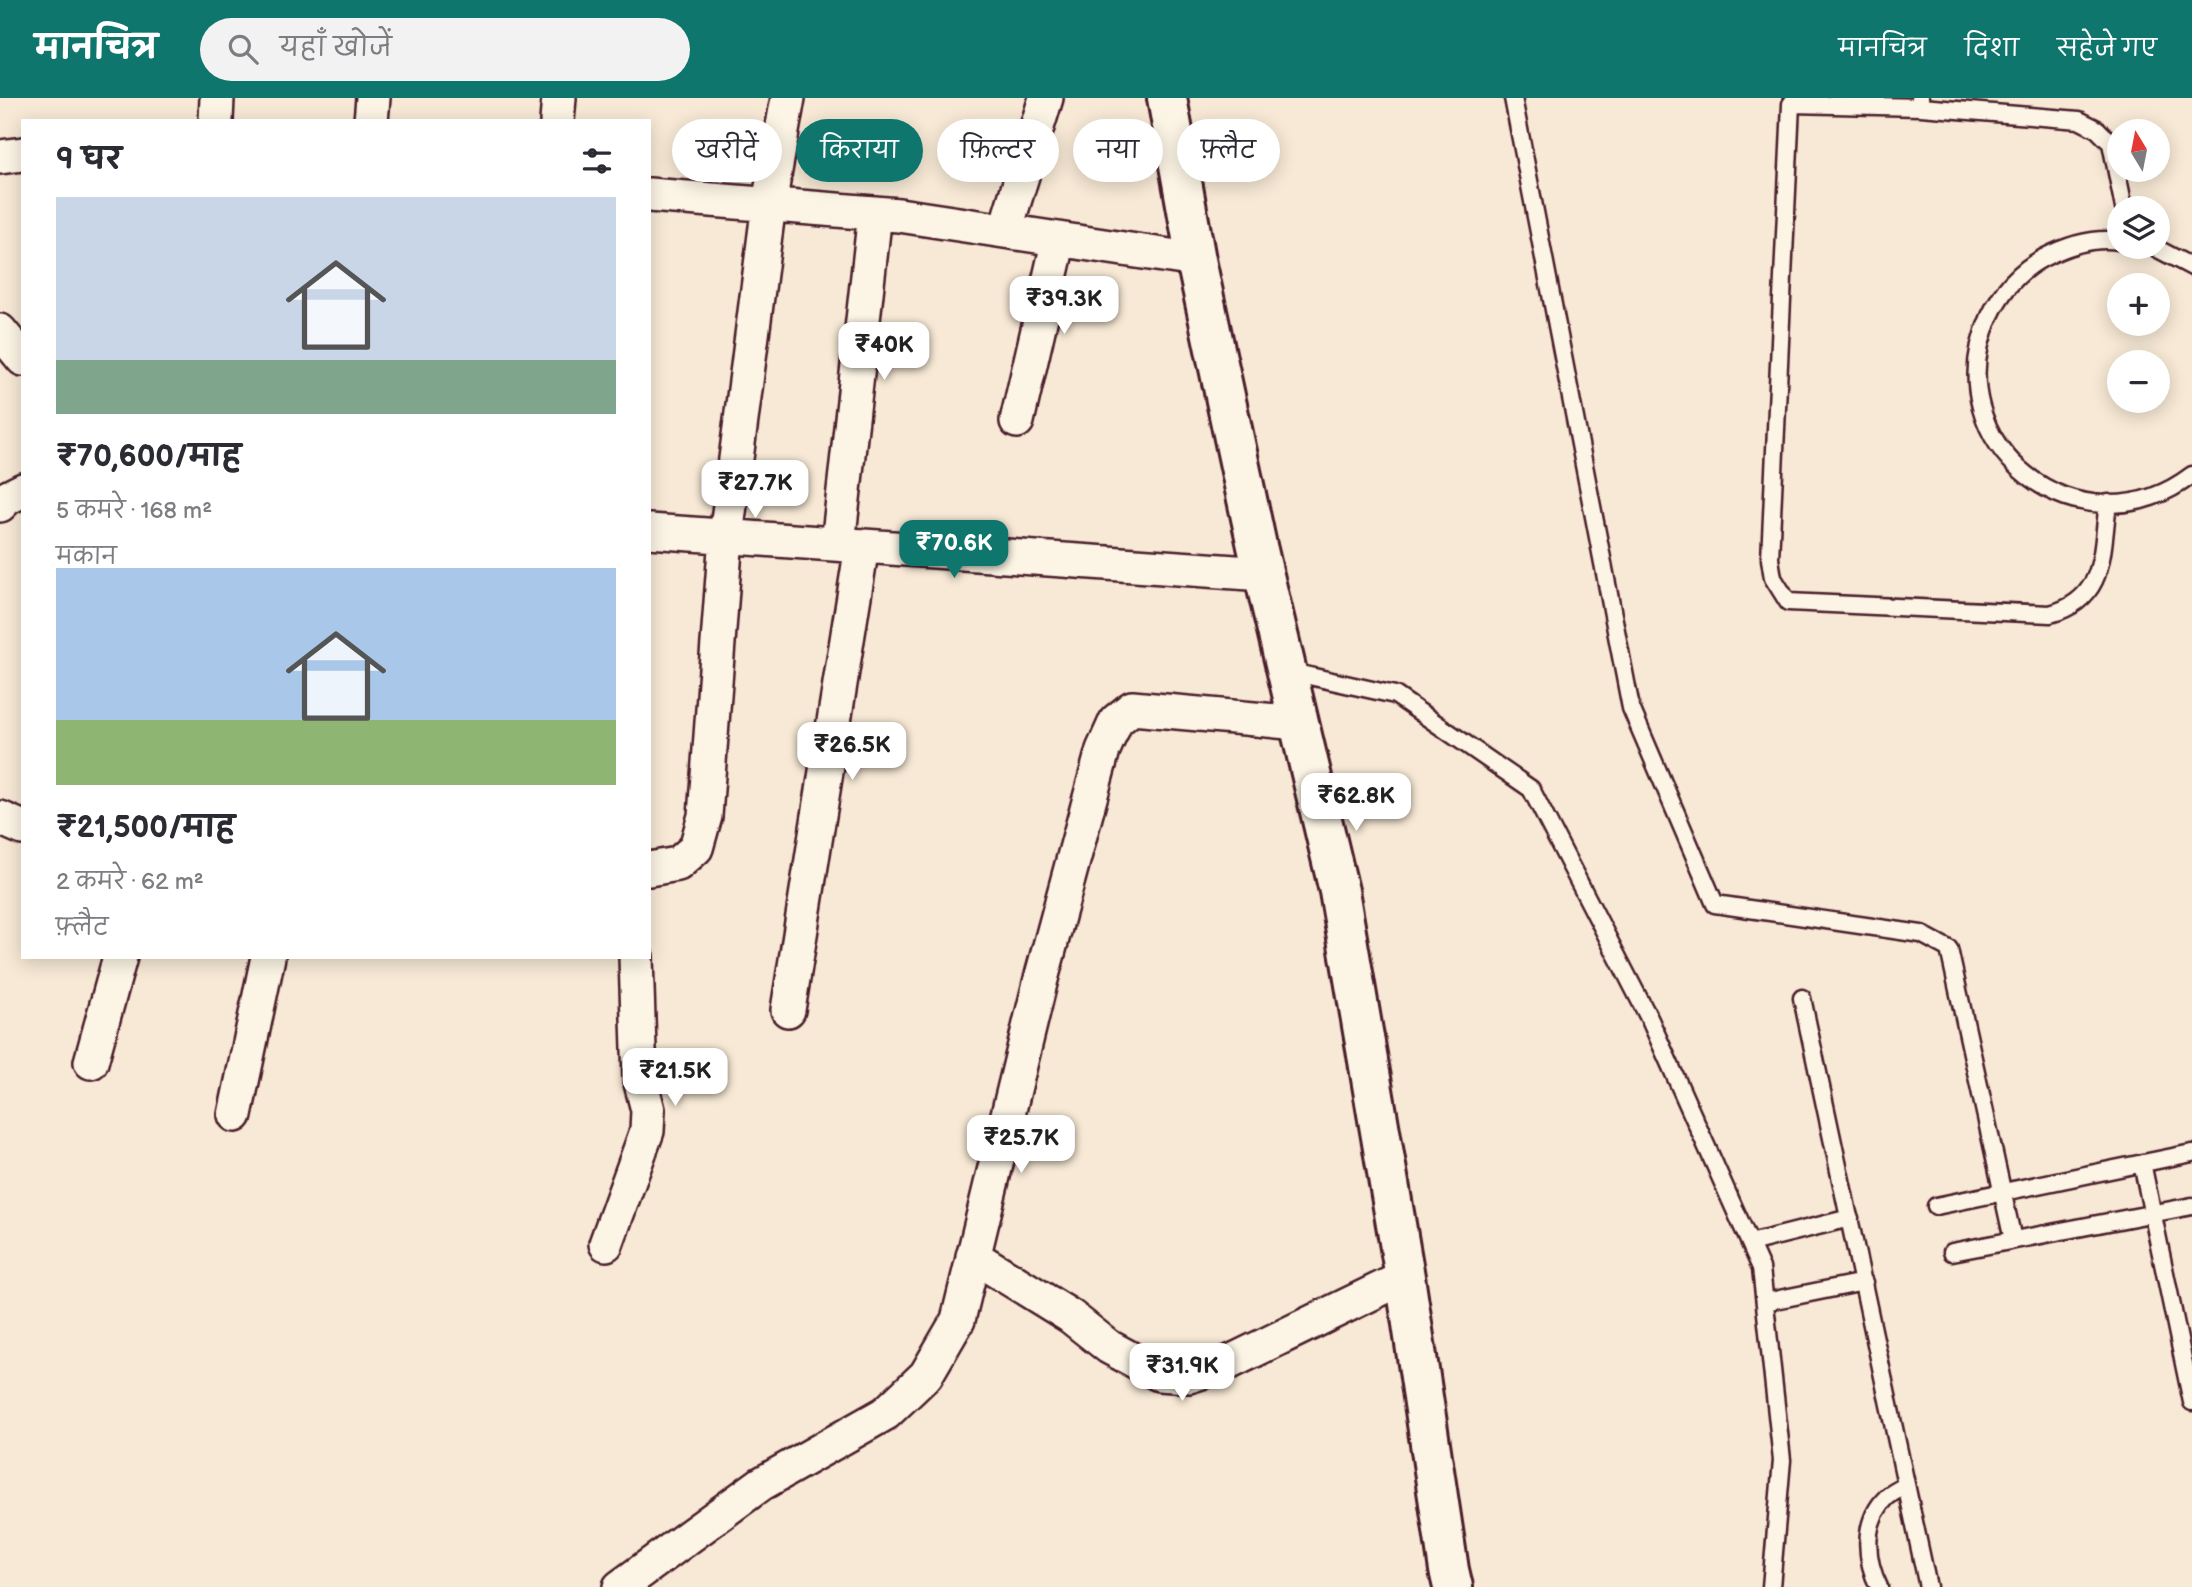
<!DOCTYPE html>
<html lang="hi">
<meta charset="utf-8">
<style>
:root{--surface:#fff;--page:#f2f2f3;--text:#2b2b33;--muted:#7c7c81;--accent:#0f766e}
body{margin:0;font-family:"Balsamiq Sans","Playpen Sans Deva",sans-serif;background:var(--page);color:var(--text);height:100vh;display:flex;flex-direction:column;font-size:26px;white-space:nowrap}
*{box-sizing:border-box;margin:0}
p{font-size:23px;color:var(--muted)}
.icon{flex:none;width:38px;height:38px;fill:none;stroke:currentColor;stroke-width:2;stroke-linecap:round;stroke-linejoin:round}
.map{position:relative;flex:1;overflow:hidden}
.side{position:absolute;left:21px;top:21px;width:630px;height:840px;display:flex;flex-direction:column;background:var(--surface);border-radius:0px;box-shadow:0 4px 18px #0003}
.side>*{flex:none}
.top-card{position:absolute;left:672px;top:21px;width:665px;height:63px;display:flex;gap:14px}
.needle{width:46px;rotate:350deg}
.buttons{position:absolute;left:2107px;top:21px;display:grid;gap:14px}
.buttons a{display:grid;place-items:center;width:63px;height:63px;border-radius:50%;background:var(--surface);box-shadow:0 4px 18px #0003;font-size:35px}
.price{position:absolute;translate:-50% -60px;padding:0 16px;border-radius:14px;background:#fff;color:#222;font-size:23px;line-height:46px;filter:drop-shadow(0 2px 4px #0008)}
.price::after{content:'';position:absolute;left:50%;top:42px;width:21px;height:16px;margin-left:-10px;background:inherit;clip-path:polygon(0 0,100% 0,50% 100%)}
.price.on{background:var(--accent);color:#fff}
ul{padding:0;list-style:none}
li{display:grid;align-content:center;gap:14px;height:371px;padding:0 35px}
li span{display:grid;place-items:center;height:217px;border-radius:0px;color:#555}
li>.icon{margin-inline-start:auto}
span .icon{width:126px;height:126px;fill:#fffc;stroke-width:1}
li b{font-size:30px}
h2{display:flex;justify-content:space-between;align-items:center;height:84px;padding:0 35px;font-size:30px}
.tag{padding:0 24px;border-radius:32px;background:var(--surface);box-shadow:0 4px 18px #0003;font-size:24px;line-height:63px}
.tag.on{background:var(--accent);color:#fff}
header{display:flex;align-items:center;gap:42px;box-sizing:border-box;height:98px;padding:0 35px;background:var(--accent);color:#fff}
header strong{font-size:33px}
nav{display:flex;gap:38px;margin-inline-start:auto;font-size:24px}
.search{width:490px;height:63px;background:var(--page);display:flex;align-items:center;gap:18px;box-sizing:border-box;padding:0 24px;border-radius:38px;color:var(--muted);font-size:26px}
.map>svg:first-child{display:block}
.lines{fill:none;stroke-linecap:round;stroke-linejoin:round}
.service-casing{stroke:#4a1f2b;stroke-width:21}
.minor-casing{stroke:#4a1f2b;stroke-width:38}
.tertiary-casing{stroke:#4a1f2b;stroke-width:44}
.service{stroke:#fcf5e5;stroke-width:16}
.minor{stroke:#fcf5e5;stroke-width:33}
.tertiary{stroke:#fcf5e5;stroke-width:38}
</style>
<header>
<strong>मानचित्र</strong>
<div class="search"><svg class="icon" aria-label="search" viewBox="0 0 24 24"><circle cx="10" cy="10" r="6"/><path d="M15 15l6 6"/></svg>यहाँ खोजें</div>
<nav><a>मानचित्र</a><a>दिशा</a><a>सहेजे गए</a></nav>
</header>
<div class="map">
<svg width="2192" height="1489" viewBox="0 0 2192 1489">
<rect width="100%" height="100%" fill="#f7e9d5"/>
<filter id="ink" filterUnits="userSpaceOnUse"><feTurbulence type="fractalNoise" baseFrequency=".0143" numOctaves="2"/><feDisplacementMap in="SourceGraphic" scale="14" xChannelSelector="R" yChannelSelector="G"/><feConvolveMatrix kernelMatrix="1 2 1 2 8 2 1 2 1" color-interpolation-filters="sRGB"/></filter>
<g filter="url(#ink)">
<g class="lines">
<defs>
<path id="service" d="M1513,0L1631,610L1715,806L1921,836L1949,851L2013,1142
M1797,0L1791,6L1770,461L1773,480L1788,504L2050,516C2107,501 2101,454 2108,405
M1920,0L1921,9L2079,22L2097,31L2111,45L2124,110
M1791,6L1921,9
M2119,143C2093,139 2066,148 2043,160C2019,173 2001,194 1990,218C1931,346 2080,462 2192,377
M2154,149L2192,169
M1287,573L1395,597L1531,691L1650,922L1761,1170L1782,1362L1771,1489
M1802,900L1928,1489
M2142,1065L2192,1304
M1936,1108L2192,1055
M1750,1145L1850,1120
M1952,1154L2192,1108
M1765,1204L1864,1184
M1879,1489C1865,1461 1862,1423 1887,1399C1893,1394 1900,1391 1906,1387"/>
<path id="minor" d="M216,23L217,0
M371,23L373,0
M557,23L559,0
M0,59L23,56
M649,97L899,117L1196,162
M1005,133L1046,0
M0,233L23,261
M1017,323L1059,141
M0,407L7,400L23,392
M649,433L1264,476
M838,446L875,115
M0,720L23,730
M649,771L678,766L696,750L705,718L726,438L769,106L788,0
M788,912L862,448
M91,964L120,859
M235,1017L268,859
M606,1146L647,1033L648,1012L640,981L636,859
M973,1158L1070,1218L1109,1249L1159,1276L1189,1278L1226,1266L1405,1179
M620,1489L761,1386L886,1315L926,1277L958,1222L1040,885L1103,652L1116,623L1132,610L1299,625"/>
<path id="tertiary" d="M1167,0L1196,162L1257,448L1339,793L1405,1179L1449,1472L1453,1489"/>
</defs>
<use href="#service" class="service-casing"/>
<use href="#minor" class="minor-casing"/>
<use href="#tertiary" class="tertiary-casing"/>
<use href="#service" class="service"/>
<use href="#minor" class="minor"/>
<use href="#tertiary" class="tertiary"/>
</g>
</g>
</svg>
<div class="buttons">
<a><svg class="needle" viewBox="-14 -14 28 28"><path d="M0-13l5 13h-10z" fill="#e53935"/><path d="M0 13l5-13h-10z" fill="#7c7c81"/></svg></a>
<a><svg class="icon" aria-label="layers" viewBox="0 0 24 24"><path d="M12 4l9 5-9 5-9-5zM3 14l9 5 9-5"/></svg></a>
<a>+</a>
<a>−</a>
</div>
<b class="price" style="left:1064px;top:238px">₹39.3K</b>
<b class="price" style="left:884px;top:284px">₹40K</b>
<b class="price" style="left:755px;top:422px">₹27.7K</b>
<b class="price on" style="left:954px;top:482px">₹70.6K</b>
<b class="price" style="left:852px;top:684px">₹26.5K</b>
<b class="price" style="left:1356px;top:735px">₹62.8K</b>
<b class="price" style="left:675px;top:1010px">₹21.5K</b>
<b class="price" style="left:1021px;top:1077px">₹25.7K</b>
<b class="price" style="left:1182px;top:1305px">₹31.9K</b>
<div class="top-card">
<a class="tag">खरीदें</a>
<a class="tag on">किराया</a>
<a class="tag">फ़िल्टर</a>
<a class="tag">नया</a>
<a class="tag">फ़्लैट</a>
</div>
<section class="side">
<h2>9 घर<svg class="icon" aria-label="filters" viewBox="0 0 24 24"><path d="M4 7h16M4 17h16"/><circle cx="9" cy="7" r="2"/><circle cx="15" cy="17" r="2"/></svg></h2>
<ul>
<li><span style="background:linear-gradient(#c9d6e8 75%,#7fa58c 0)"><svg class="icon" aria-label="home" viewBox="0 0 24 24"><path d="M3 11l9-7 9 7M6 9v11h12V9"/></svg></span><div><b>₹70,600/माह</b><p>5 कमरे · 168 m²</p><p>मकान</p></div></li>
<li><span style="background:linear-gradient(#a9c7e8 70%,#8fb573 0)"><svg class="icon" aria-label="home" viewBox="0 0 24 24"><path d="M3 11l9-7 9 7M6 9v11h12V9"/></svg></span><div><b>₹21,500/माह</b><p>2 कमरे · 62 m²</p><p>फ़्लैट</p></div></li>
</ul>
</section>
</div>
